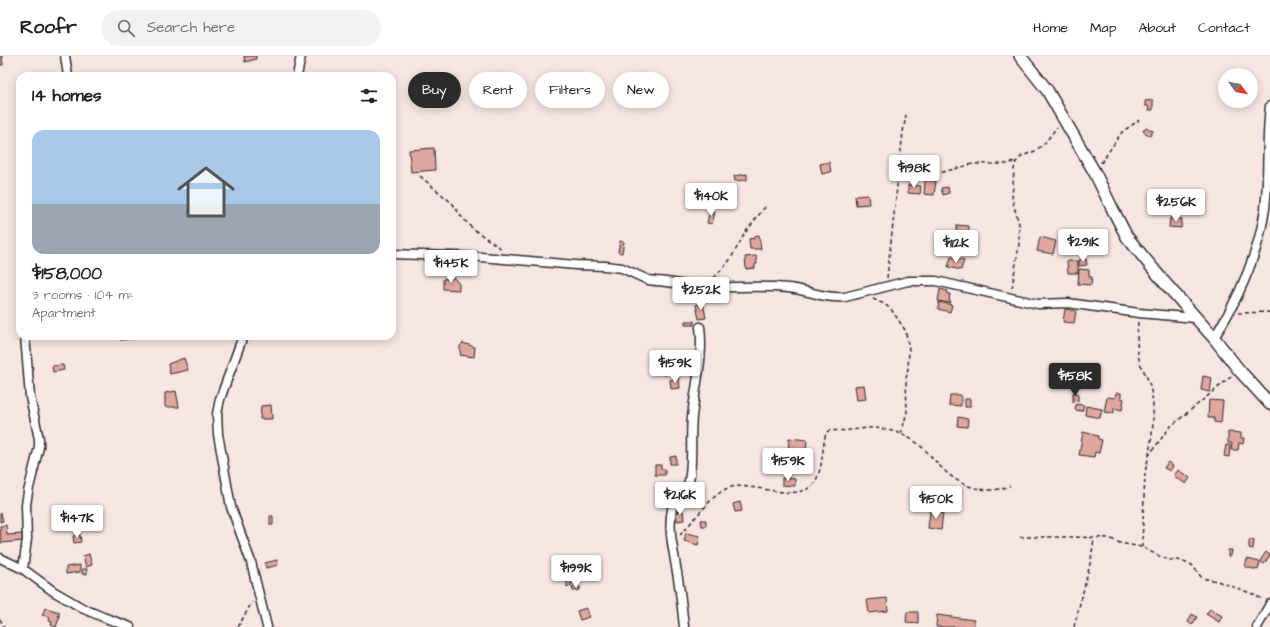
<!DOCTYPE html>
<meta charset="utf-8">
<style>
:root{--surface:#fff;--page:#f2f2f2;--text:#202124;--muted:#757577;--line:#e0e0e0;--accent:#2b2b2b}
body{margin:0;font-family:"Architects Daughter",sans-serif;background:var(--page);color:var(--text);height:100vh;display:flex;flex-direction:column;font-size:15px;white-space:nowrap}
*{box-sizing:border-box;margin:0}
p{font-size:13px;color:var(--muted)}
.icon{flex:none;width:22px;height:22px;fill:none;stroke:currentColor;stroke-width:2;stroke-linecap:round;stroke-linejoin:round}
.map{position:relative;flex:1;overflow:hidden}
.panel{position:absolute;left:16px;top:16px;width:380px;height:268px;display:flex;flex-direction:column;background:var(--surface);border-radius:12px;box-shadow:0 2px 10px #0003}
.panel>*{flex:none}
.guide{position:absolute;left:408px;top:16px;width:380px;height:36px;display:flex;gap:8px}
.needle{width:26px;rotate:122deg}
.tools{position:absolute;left:1218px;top:12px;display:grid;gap:8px}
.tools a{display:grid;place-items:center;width:40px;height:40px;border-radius:50%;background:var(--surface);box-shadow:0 2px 10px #0003;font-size:20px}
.price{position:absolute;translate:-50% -34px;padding:0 9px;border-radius:4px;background:#fff;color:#222;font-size:13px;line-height:26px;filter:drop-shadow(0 1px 2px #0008)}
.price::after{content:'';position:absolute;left:50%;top:24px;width:12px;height:9px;margin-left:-6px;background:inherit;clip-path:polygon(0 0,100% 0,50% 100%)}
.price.current{background:var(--accent);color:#fff}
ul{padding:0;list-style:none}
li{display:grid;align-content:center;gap:8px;height:212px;padding:0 16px}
li span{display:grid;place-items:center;height:124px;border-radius:12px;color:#555}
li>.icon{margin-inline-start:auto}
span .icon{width:72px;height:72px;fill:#fffc;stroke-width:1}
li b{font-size:17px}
h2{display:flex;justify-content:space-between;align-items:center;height:48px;padding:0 16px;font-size:17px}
.tag{padding:0 14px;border-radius:18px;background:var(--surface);box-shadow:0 2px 10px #0003;font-size:14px;line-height:36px}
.tag.current{background:var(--accent);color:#fff}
header{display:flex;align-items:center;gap:24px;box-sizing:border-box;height:56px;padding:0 20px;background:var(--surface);border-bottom:1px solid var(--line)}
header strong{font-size:19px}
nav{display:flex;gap:22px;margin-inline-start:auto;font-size:14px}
.search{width:280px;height:36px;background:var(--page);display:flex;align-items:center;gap:10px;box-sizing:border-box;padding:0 14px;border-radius:22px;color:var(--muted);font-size:15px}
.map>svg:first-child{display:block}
.building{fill:#e1a79f;stroke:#2b2b2b}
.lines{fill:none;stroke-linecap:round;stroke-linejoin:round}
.street-casing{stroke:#2b2b2b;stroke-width:11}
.secondary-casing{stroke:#2b2b2b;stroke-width:14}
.path{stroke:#2b2b2b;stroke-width:1.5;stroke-dasharray:4 3;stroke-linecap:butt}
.street{stroke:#fff;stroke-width:8}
.secondary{stroke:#fff;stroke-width:11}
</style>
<header>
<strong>Roofr</strong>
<div class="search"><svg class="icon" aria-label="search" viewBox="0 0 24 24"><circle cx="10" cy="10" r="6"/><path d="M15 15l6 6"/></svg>Search here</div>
<nav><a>Home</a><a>Map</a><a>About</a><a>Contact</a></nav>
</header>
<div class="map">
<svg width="1270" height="571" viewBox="0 0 1270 571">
<rect width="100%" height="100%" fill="#f6e5e2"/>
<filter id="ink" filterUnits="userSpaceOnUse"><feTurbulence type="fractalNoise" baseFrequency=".025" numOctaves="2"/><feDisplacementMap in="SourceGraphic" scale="8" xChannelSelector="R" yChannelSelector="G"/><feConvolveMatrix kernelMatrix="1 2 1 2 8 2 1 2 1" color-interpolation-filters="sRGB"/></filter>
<g filter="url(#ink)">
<path class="building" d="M0,0H2L3,9H0Z
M244,0H256V3L245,6Z
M1153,44V54H1149L1148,50H1145V45Z
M1146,71L1153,75L1150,80L1143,75Z
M434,92L435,114L411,116L409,94Z
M829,106L831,116L822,118L820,108Z
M747,118V124L735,125L734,120Z
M925,124L936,125L934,139L924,138Z
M908,129L921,130L920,138L908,137Z
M948,131L949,137L943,139L941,132Z
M868,139L869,148L856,149L855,140Z
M710,154L715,156L712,168L707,167Z
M1170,162L1182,163L1181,172L1169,171Z
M957,169L969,170L968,179L956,178Z
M759,179L761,193H750L749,183L755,182V180Z
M1040,181L1056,185L1053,198L1037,195Z
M953,184L966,186L964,195L951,194Z
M620,185L624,186L622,197L618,196Z
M756,200L757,208H755V212L746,213L745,201Z
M951,201L964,204L961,214L948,211Z
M1086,203L1087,209L1079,210V204Z
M1067,205H1078V217H1068Z
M1079,213L1089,214V221H1092L1091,229L1078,228Z
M454,222L459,228V234L443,233V223Z
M940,233L948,235L947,238H950L949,245H951L950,247L938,245Z
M939,246L952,249L950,256L938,253Z
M703,247L706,262L699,263L696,249Z
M1065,253L1076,255L1074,267L1063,266Z
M685,265H694V269H685Z
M120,280H133V283L120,284Z
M463,287L475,291L474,301L460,299L461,297L460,296V290Z
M184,302L188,314L170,318L168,308Z
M63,309L64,314L53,316L52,310Z
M687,309L695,311L694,314L687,313Z
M655,311L667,315L666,319L653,316Z
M1203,320L1212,322L1210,336L1201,334Z
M679,322L680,332L671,333L670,324Z
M864,329L866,343L857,344L855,330Z
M176,335L179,351H165V337Z
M1073,337H1078V345L1073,346Z
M1116,337H1121V342L1124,343L1122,354L1114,352V357L1104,356L1107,341L1115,342Z
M950,339H961V350L949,349Z
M965,343H970V351H965Z
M1209,344L1223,345L1221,367L1214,366V362H1208Z
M1076,348L1084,349L1082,355L1075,354Z
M271,349L272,363H260L261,350Z
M1086,350L1102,353L1100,362L1085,359Z
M958,361L968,363L967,371L957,370Z
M1083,376L1098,380V383L1102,384L1099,397L1095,396L1094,401L1079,399Z
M1228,376L1241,377V382H1244L1243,388L1239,387L1238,394H1231L1232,387H1228Z
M789,382L807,384L805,403L788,401Z
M1226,389H1230L1229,401L1224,400Z
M676,400V408H670V401Z
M1168,406L1173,410L1170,415L1164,412Z
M655,409H661V413H665V419H655Z
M783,409H789V416L783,415Z
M1178,414L1190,422L1186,428L1174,420Z
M782,422L795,423V430L782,429Z
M740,446L742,455L735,456L733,448Z
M683,455L684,464L677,465L676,456Z
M930,455L943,457L941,474L928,472Z
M1,457L3,465L0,466V458Z
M270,460H273V469H270Z
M701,464H706V470H702Z
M6,469L7,479L24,478V485L1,487L0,470Z
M686,477L700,480L698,489L684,485Z
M80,479L81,486L74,487L73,480Z
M1249,484H1254L1253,493L1249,492Z
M1228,494H1232L1231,500H1228Z
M1266,496L1270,499L1264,508L1260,505Z
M89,498L92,509L86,511L83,500Z
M1247,503L1260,506L1258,514L1245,511Z
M277,504L278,509L266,512L265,507Z
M80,509V516L66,518V511Z
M82,513H87V518H82Z
M573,520H579V528H573Z
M567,521H571V530L567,531Z
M572,531H580V534L573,535Z
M887,542L888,555L869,557L867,544Z
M45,552L60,556L58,560H60L56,571L51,569L52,566L49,565L50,561L42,559Z
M586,552L589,561L580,564L577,555Z
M1210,553L1222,560L1219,566L1206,558Z
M907,556H918V567L906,566Z
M1192,558L1197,561L1192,569L1188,566Z
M937,559L974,564V571H936Z"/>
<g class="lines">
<defs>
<path id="street" d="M65,0L68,20
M297,20L301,0
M392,198L481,201L576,209L605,210L622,212L648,224L656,225C672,226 688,230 705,231C732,232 760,229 788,232C808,234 825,243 845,241L908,225H936L1038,248L1068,247L1139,257L1196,262
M243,280L220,343L217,358L218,378L231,451L251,506L267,571
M1214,282C1239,242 1258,200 1265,153C1269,119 1266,84 1270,50
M0,502L23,513L53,535L84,553L103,561L130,571
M23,513L27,483L26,449L28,436L39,391V383L30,341L25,280
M684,571C682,551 680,531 676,511C673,492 668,472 672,453C673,443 686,439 689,425C693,407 690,381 692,361C695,331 704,301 700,271
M1257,571L1270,548"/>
<path id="secondary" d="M1020,0L1047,34L1095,117L1111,150L1127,181L1164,226L1214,282L1239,314L1270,348"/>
</defs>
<use href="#street" class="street-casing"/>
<use href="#secondary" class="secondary-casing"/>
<path class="path" d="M1101,107L1122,76L1139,64
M935,118L973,108H1006L1016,106
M420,120L453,148L460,159L473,173L502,193
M714,222L730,204L745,177L765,151
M887,222L903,76L906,59
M1012,232L1019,188V168L1012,143L1014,113L1016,106L1022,100L1035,95L1044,88L1057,71
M873,243L884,248L891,253L905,274L907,282L909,294L908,312L906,323L907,356L901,378
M1238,257L1270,256
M1138,266C1137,280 1136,293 1140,307C1143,314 1147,320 1149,327C1156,350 1153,375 1149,398
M680,479C693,466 712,438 728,432C752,423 803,453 817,422C823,409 822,392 826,377L828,375C835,374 842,375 850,374C856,374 862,372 868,372C878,371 891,374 901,378C923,387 929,400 945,415C963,432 988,439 1010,430
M1020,481H1073L1109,482L1120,487L1142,491L1159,500L1169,504H1178L1192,509L1202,522L1217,525L1253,538L1262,543
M1142,491L1145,416L1149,399L1170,371L1232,320
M0,563L4,571
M238,571L252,546
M1074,571L1091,504L1094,482"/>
<use href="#street" class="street"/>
<use href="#secondary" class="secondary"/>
</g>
</g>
</svg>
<div class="tools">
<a><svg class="needle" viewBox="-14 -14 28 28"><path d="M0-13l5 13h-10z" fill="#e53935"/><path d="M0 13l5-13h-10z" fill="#757577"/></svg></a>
</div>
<b class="price" style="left:914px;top:133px">$198K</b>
<b class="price" style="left:711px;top:161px">$140K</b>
<b class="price" style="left:1176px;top:167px">$256K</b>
<b class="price" style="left:1083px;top:207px">$291K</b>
<b class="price" style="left:956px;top:208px">$112K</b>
<b class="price" style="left:451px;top:228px">$145K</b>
<b class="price" style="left:701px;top:255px">$252K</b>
<b class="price" style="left:675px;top:328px">$159K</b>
<b class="price current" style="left:1075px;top:341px">$158K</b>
<b class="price" style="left:788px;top:426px">$159K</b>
<b class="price" style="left:680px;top:460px">$216K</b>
<b class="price" style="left:936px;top:464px">$150K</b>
<b class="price" style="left:77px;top:483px">$147K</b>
<b class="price" style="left:576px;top:533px">$199K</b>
<div class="guide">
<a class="tag current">Buy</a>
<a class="tag">Rent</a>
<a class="tag">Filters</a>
<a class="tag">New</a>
</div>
<section class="panel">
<h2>14 homes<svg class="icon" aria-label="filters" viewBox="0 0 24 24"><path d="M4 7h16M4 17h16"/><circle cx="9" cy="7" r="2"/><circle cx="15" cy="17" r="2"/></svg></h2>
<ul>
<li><span style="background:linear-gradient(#a9c7e8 60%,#9aa5b1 0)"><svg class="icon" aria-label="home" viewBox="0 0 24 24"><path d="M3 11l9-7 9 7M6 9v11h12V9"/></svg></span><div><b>$158,000</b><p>3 rooms · 104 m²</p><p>Apartment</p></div></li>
</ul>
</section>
</div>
